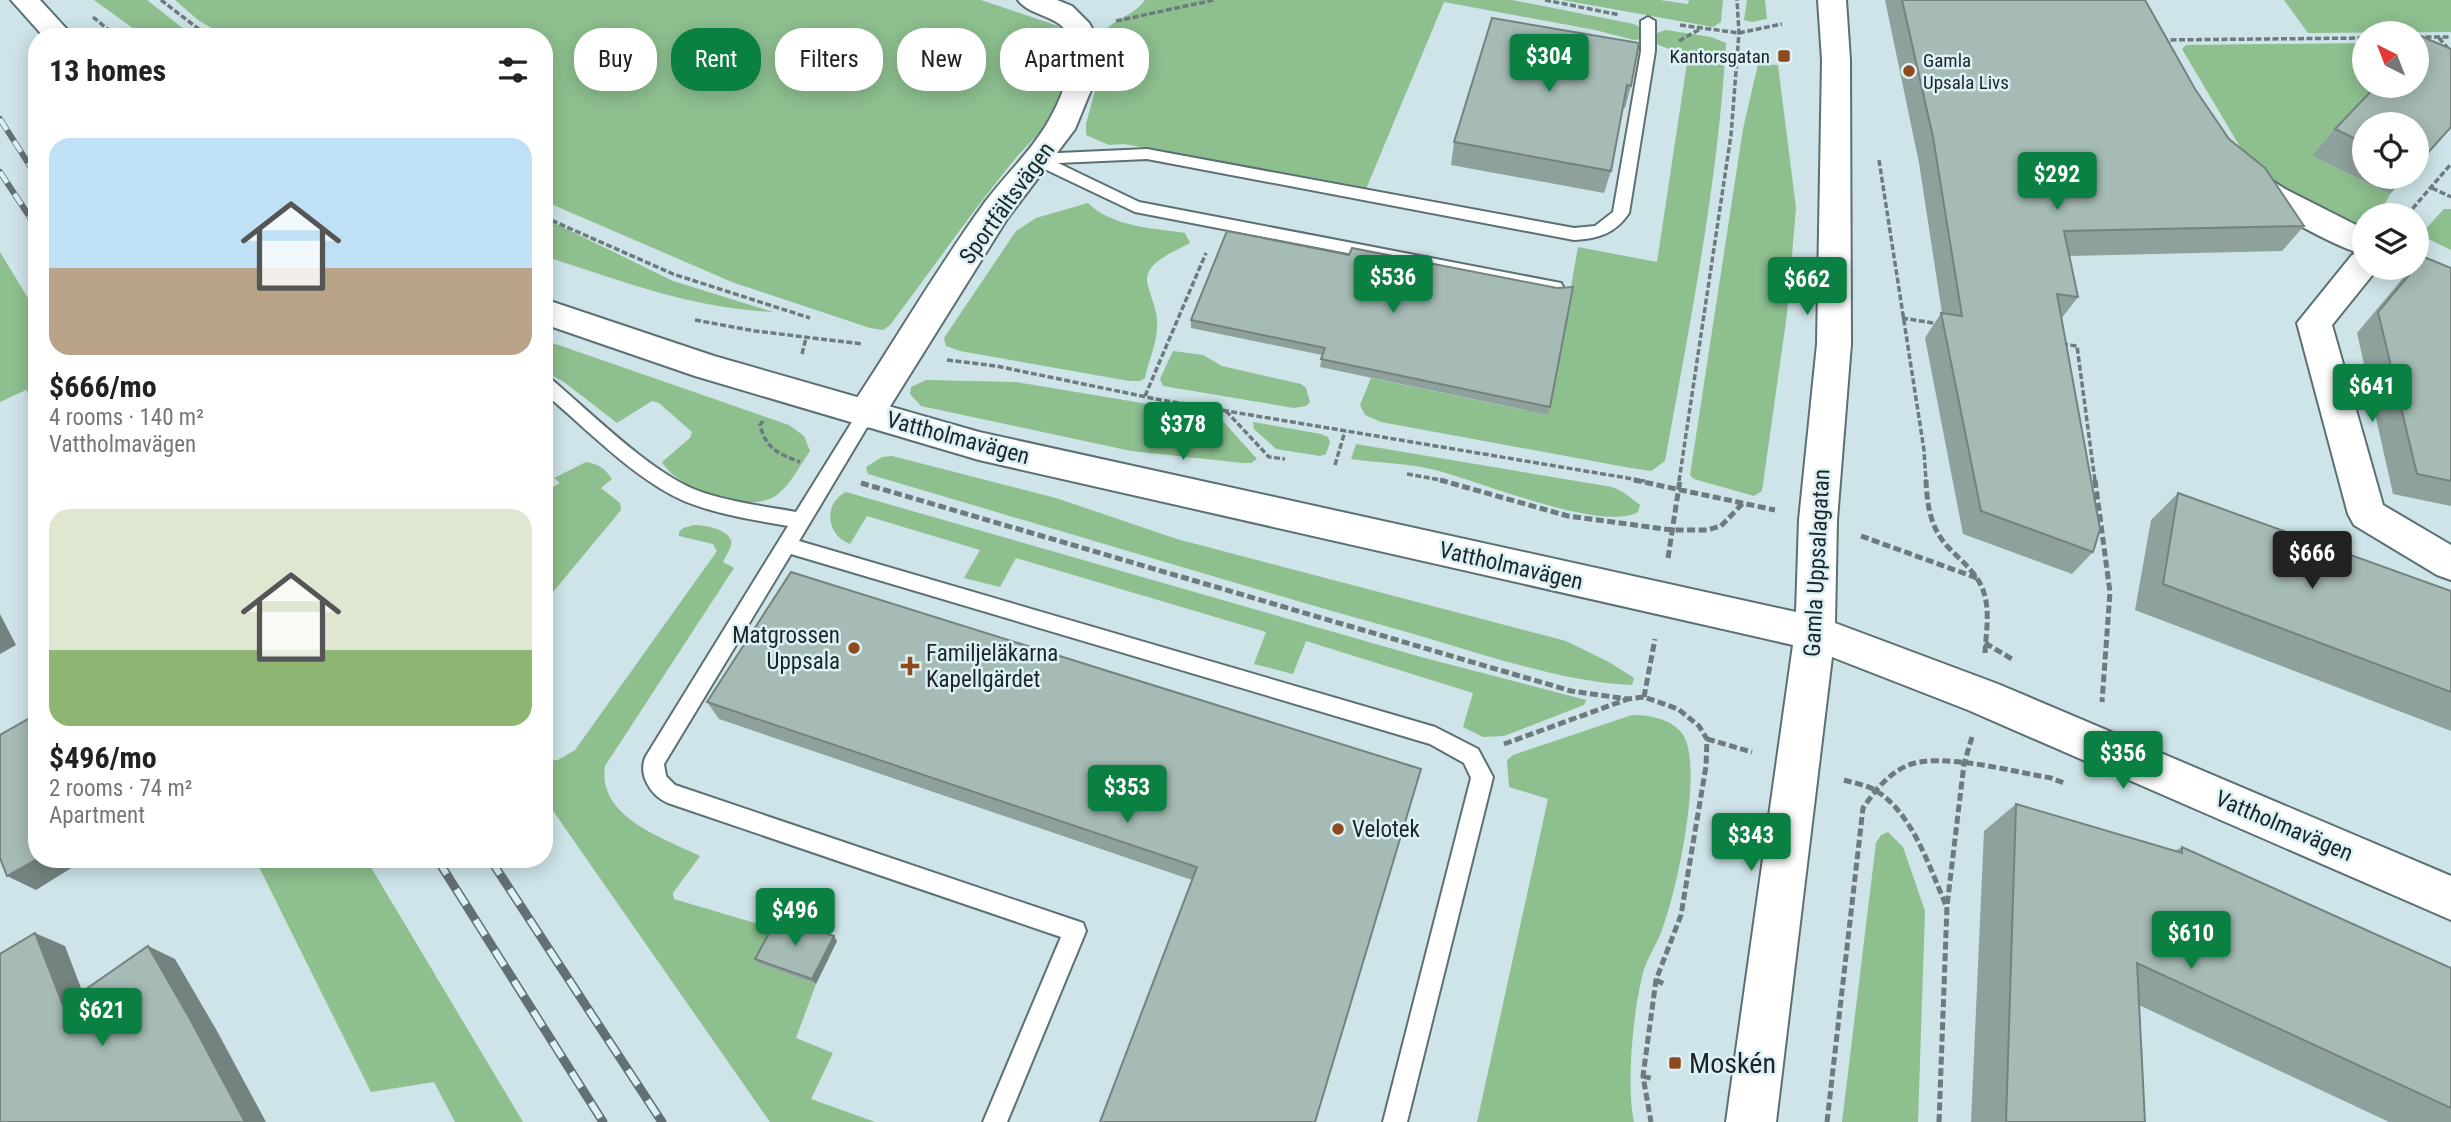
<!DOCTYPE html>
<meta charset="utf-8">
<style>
:root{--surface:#fff;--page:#f6f6f6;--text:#222;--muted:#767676;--accent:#0b8043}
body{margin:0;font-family:"Roboto Condensed",sans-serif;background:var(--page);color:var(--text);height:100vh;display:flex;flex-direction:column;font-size:26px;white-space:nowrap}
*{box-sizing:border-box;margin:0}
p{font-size:23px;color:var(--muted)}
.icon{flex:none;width:38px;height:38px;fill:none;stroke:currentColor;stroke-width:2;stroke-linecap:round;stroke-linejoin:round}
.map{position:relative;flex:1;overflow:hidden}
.panel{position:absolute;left:28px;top:28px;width:525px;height:840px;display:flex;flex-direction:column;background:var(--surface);border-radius:28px;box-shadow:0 4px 18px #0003}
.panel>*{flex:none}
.hud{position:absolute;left:574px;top:28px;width:665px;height:63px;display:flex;gap:14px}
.needle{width:46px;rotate:318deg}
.controls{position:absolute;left:2352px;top:21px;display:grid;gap:14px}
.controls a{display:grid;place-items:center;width:77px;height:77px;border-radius:50%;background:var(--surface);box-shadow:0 4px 18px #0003;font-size:35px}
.price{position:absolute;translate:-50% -60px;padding:0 16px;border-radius:7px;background:var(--accent);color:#fff;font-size:23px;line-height:46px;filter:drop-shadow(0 2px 4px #0008)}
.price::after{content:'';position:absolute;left:50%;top:42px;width:21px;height:16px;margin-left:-10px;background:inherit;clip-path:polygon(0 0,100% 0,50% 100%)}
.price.current{background:#222;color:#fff}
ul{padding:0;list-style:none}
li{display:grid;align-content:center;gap:14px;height:371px;padding:0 21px}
li span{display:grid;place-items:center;height:217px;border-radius:21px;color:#555}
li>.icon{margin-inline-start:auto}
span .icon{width:126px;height:126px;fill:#fffc;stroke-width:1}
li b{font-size:30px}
h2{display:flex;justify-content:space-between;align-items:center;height:84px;padding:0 21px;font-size:30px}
.tag{padding:0 24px;border-radius:28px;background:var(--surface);box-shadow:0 4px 18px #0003;font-size:24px;line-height:63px}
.tag.current{background:var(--accent);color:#fff}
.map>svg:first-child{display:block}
.green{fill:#8dbf8f}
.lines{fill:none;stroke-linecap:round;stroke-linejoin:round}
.lane-casing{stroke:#5c7073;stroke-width:4}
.street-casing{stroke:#5c7073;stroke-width:4}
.secondary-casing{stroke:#5c7073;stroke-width:4}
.path-far1{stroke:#6d7b7e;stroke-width:3.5;stroke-dasharray:6 2.5;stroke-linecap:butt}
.path{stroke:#6d7b7e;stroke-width:5;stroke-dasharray:8 3.5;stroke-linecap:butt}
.lane{fill:#fff;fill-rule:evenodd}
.street{fill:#fff;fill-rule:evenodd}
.secondary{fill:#fff;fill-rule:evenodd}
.rail-far1-casing{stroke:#637073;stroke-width:6}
.rail-casing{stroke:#637073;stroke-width:9}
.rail-far1{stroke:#dbf1f5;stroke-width:4.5;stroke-dasharray:13;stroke-linecap:butt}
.rail{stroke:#dbf1f5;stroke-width:6;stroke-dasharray:18;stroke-linecap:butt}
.wall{fill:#8fa19c}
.shaded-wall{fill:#74837f}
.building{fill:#a6bbb5;stroke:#74837f;stroke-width:2}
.poi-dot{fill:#8f4b1f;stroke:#dbf1f5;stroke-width:2.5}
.labels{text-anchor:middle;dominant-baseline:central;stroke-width:5;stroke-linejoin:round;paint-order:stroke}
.far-poi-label{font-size:19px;fill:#1d2527;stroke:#dbf1f5;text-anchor:end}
.street-label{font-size:23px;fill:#1d2527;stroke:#dbf1f5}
.poi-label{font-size:23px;fill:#1d2527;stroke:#dbf1f5;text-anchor:start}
.near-poi-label{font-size:28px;fill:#1d2527;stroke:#dbf1f5;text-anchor:start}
</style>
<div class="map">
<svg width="2451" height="1122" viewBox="0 0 2451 1122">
<rect width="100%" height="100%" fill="#cee4e8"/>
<path class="green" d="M94,0H147L194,37H145Z
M175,0H981L1058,26C1073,43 1071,72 1065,93C1055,123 1029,141 1010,165C968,217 930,272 890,325L883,330L870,328L732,282L544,201V37H227L198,20Z
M1145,0H1512L1634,24L1642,28L1641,39L1634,40L1595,30L1444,2L1366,189L1124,144L1109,145L1086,135V124L1107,46L1103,33C1114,18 1134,16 1145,0Z
M1562,0H1660L1688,4L1689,0H1723L1721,22L1713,27Z
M1747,0H1765L1767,19L1752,22L1744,20Z
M2284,0H2451V32L2308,33Z
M1666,30L1711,37L1726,43C1718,183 1690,323 1665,461L1651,471L1625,467L1381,422L1365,415L1360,405L1371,378L1548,415L1578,247L1657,262L1687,63L1676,52L1654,43L1657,33Z
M2364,43V86H2380L2312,156L2390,194L2379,215H2364V234L2274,187L2255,172L2182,49L2186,45Z
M1758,64L1778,65L1796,208L1787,314L1762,491L1754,496L1694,479L1690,475L1743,129Z
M1088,203C1112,227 1153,228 1185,233L1190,243C1176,251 1145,262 1147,281C1149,294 1156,306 1157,319C1159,339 1149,359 1145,378L1140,381H1129L960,351L946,346L944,338L1016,231L1036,218Z
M2444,209H2451V250L2420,235Z
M544,218L673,281L773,312C694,308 630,284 556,260L544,255Z
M0,252L37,313V407L26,390L0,402Z
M544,340L789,425L804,436L810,451C800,465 791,484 777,495C749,515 678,490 662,462L690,438L692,432L659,403L652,401L617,423L564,382L544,371Z
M1173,351L1203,355L1222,366L1301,384L1306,388L1310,402L1306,406L1294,408L1163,386L1160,379Z
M926,380L1016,382L1214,415L1221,419L1257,459L1251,463H1243L1131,451L921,406L910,394L911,387Z
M1253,422L1321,434L1328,437L1330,442L1326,454L1320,456L1276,449L1254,429Z
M1356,444L1612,487L1623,492L1640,505L1638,512C1601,533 1475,479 1431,469C1406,463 1377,463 1351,459Z
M892,456L1056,498L1177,539L1566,641L1609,662L1634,678L1632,685C1556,682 1463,647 1389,627C1215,578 1042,525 868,474L866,467L882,457Z
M586,462C598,464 605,468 612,479L601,488L620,503L621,510L544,603V492L560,483L554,478Z
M846,492L1421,657L1586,700L1584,705L1504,736L1483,737L1463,727L1473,693L1306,641L1293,674L1254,664L1266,632L1016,558L1000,587L964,578L980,550L867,516L850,544C826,535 823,503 846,492Z
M694,525C704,525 727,529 731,540C733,546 726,556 723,562L734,568L605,766C597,817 663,838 700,856L673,893L674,899L778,930L760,964L816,984L796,1038L833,1053L811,1099L875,1122H770L544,798V761L558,760L575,750L717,551L713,544L679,536V532L683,528Z
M1632,715C1648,715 1669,718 1681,732C1706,761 1676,895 1662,930C1657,944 1647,958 1643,973C1633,1012 1626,1084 1634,1122H1477L1548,799L1509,787L1507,760L1513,755Z
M1888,832L1903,847L1925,911L1918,1122H1842L1876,843L1881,835Z
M255,859H366L523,1122H455L434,1082L371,1092Z"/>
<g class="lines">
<defs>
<path id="lane" d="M1648,17L1655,21V51L1629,213C1616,233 1598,239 1574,240L1147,159L1058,163L1139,202L1561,283L1563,287L1561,291L1555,293L1135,212L1032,163L1029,159L1037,154L1147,149L1574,228L1595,226L1613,212L1641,51V21Z
M544,376L550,378C589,411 650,472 696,490C728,502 763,506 796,512L860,409H872L875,414L872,419L799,541L1435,727L1478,749L1493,777L1407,1122H1383L1471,778L1464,763L1430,744L791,554L664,764L666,776L675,785L1083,923L1086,931L1007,1122H983L1061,937L668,803C651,796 637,774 646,756L788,526C753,520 716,514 684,501C634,479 586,428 544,393Z"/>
<path id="street" d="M1018,0H1057L1072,6L1089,23L1099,41L1100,68L1075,129L1007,219L879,424L866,428L853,424L848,414L853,404C897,337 938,267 985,202C1004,177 1028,154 1045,127C1058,107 1076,65 1071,41C1064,14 1031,18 1018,0Z
M2246,168L2257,171L2285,189L2364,229V268H2378L2332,325L2383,505L2451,545V580L2437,575L2354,525L2348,514L2297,323L2352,255L2359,253C2334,246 2243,198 2230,178L2235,171Z"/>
<path id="secondary" d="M11,0H40L74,37H44Z
M1818,0H1846L1850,60L1851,344L1837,520L1835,623L1998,684L2451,876V920L1968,710L1832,657L1776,1122H1726L1793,645L979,460L695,376L544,324V299L714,356L979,432L1796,612L1799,520L1817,344L1822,60Z"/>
</defs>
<use href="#lane" class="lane-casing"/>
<use href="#street" class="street-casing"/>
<use href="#secondary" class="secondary-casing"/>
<path class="path-far1" d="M161,0L209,37
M1545,0L1620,15
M93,17L117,37
M1116,21L1214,0
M1680,25L1739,33L1782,24
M2417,37H2451
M2439,38L2451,52
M2162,40L2364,38
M1679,41L1702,28
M1879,160L1924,450L1926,481
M2432,188L2451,197
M2407,215L2451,164
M544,217L673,274L810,318
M1902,318L1940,324
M695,320L755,331L863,344
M2062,344L2077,346L2095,481
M802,354L806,338
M947,360L996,366L1161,400L1645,481
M1145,396L1206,253
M1226,411L1269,457L1285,459
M763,421L760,425C766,449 779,454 800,462
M1335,465L1345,431
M1407,474L1446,481
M1679,481L1731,135L1739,33L1737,0"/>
<path class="path" d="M1440,480L1568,516L1672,530H1707L1721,526L1744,502
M1634,480L1775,510
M1926,480C1927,504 1930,527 1947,546C1961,561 1978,573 1984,593C1990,612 1986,633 1985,653
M2095,480L2110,592L2102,702
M861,483L1571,691L1628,699L1644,697L1678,709L1699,726L1707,739L1706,766L1681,915L1656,980L1643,1076L1651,1122
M1861,536L1977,578
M1668,558L1680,480
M1985,643L2012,659
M1644,697L1655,639
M1707,739L1752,752
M1504,744L1628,699
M1844,780C1854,783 1866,785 1875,790C1913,813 1929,867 1946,905
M1656,980L1666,985
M1643,1076L1654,1079
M1827,1122L1863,808C1874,792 1887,775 1906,766C1938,751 2014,772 2051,778L2064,783
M1939,1122L1947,906L1964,764L1972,737"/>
<use href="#lane" class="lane"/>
<use href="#street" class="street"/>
<use href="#secondary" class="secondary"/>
<defs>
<path id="rail-far1" d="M0,119L37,177
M0,172L37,228"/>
<path id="rail" d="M437,859L603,1122
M490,859L662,1122"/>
</defs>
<use href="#rail-far1" class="rail-far1-casing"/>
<use href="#rail" class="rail-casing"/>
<use href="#rail-far1" class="rail-far1"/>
<use href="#rail" class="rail"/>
</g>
<path class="wall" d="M1885,0H2145L2195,89L2229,139L2304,226L2282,251L2069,256L2078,297L2061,319L2093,552L2072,574L1963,534L1925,338L1941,313H1942L1919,163Z
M1639,43L1631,86L1625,108H1623L1611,171L1604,193L1451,165L1454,142Z
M2364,124V177H2406L2390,194L2312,156L2335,129Z
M1349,255L1550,407L1548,415L1320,367L1322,355L1191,328V320Z
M2424,257L2451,268V506L2393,494L2357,333L2402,279L2413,268H2417V264Z
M2178,493L2451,591V731L2135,610L2151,520Z
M707,702L1421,769L1192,880L719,719Z
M2016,804L2175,851L2182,847L2451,968V1122H2389L2139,1005L2145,1122H1971L1984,831Z
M837,941L816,984L760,964L755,959Z"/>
<path class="shaded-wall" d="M0,614L16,645L0,654Z
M37,859H86L36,890L7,876Z
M35,933L65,946L92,1017L63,1005Z
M834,936L837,941L816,984L812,979Z
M148,946L175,959L217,1031L266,1122H245Z"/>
<path class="building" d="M1902,0H2145L2195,89L2229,139L2265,168L2304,226L2064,231L2078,297L2057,294L2100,529L2093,552L1981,511L1941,313L1962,316L1933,137Z
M1492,18L1639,43L1631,86L1627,85L1611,171L1454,142Z
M2423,37L2451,49V127L2417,165V124H2364V143L2335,129L2376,86H2417V43Z
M1227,231L1349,255L1352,248L1557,288L1573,287L1550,407L1321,359L1325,348L1191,320Z
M2424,257L2451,268V481L2417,474L2378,312L2415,268H2417V265Z
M2178,493L2451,591V692L2163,584Z
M791,572L1421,769L1315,1122H1100L1197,867L707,702Z
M37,714V859L7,876L0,858V735Z
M2016,804L2182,853V847L2451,968V1108L2137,963L2145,1122H2006Z
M778,917L834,936L812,979L755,959Z
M35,933L63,1005L148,946L190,1019L245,1122H0V954Z"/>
<g class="poi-dot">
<rect x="1777" y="49" width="14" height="14" rx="3.5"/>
<circle cx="1909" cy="71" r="7"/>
<circle cx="854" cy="648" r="7"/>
<path d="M906.5 655.5h7v7h7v7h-7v7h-7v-7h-7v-7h7z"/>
<circle cx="1338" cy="829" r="7"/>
<rect x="1668" y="1056" width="14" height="14" rx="3.5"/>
</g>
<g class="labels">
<g class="far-poi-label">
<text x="1770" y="56">Kantorsgatan</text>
<text x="1923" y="60" text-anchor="start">Gamla<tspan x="1923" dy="22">Upsala Livs</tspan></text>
</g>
<g class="street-label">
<text transform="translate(1007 203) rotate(-54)">Sportfältsvägen</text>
<text transform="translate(958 438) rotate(15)">Vattholmavägen</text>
<text transform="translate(1817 563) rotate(-87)">Gamla Uppsalagatan</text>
<text transform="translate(1511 566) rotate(13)">Vattholmavägen</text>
<text transform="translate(2284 826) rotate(23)">Vattholmavägen</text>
</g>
<g class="poi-label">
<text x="840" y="635" text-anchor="end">Matgrossen<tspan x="840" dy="26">Uppsala</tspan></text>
<text x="926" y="653">Familjeläkarna<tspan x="926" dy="26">Kapellgärdet</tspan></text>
<text x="1352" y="829">Velotek</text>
</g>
<g class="near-poi-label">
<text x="1689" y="1063">Moskén</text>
</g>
</g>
</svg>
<div class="controls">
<a><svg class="needle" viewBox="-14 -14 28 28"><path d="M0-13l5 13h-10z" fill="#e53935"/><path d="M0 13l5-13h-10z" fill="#767676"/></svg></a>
<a><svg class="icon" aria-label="locate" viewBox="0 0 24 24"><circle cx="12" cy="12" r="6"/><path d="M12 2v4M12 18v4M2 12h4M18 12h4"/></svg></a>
<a><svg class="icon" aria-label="layers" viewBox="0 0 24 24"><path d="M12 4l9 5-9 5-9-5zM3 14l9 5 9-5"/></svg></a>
</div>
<b class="price" style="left:1549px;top:94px">$304</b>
<b class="price" style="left:2057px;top:212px">$292</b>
<b class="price" style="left:1393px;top:315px">$536</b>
<b class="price" style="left:1807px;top:317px">$662</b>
<b class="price" style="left:2372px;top:424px">$641</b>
<b class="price" style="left:1183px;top:462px">$378</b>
<b class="price current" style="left:2312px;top:591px">$666</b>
<b class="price" style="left:2123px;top:791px">$356</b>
<b class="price" style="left:1127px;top:825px">$353</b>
<b class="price" style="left:1751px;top:873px">$343</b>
<b class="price" style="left:795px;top:948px">$496</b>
<b class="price" style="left:2191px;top:971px">$610</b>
<b class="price" style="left:102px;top:1048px">$621</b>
<div class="hud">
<a class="tag">Buy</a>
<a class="tag current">Rent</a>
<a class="tag">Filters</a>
<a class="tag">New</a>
<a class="tag">Apartment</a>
</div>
<section class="panel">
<h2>13 homes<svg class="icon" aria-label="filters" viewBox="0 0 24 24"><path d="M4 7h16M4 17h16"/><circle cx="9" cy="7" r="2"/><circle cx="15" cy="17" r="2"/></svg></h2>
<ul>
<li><span style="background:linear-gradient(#bfe0f5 60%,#b9a48a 0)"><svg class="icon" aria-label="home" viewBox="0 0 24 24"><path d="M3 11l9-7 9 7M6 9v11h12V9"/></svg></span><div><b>$666/mo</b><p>4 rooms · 140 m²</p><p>Vattholmavägen</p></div></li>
<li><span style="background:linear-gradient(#dfe7d0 65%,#8fb573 0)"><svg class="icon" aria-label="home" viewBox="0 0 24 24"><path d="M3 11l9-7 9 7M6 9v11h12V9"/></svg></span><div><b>$496/mo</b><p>2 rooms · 74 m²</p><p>Apartment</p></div></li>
</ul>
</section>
</div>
